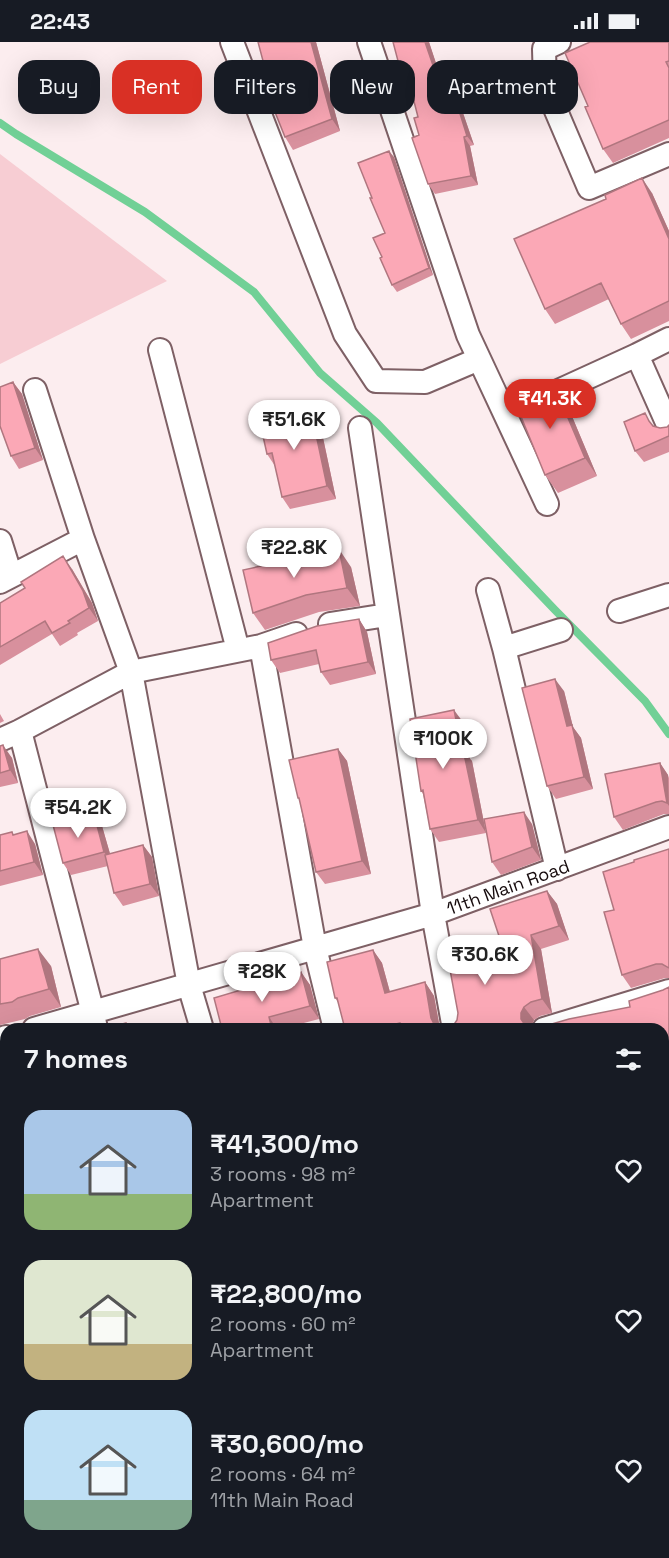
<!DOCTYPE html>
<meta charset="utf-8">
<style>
:root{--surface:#171b24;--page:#20242c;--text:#f1f3f6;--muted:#9ea1a6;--accent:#d93025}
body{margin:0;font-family:"Space Grotesk",sans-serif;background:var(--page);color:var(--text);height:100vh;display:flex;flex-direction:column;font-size:22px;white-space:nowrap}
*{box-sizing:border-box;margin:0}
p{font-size:20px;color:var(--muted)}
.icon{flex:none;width:33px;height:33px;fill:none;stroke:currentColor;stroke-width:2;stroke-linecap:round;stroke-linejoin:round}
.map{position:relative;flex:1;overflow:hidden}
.details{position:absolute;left:0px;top:981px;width:669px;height:536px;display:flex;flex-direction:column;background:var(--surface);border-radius:18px 18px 0 0;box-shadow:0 6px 24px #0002}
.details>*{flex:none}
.top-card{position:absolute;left:18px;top:18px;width:633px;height:54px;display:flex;gap:12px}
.price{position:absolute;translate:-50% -51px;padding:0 14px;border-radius:21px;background:#fff;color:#222;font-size:20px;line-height:39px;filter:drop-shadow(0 2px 3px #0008)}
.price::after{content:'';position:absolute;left:50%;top:36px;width:18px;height:14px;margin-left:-9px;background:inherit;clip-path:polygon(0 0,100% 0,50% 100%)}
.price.on{background:var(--accent);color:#fff}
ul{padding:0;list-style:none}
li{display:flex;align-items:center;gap:18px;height:150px;padding:0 24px}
li span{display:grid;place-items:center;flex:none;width:168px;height:120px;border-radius:18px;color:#555}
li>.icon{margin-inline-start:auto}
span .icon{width:72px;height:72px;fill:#fffc;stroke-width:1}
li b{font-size:26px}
h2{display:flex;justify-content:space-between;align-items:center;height:72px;padding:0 24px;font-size:26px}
.pill{padding:0 21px;border-radius:18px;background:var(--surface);box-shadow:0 6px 24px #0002;font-size:21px;line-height:54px}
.pill.on{background:var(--accent);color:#fff}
.status{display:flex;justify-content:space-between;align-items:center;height:42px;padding:0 30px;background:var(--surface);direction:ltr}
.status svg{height:16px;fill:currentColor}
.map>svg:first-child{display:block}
.green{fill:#f7cdd3}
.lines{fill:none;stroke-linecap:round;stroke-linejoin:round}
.stream{stroke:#71d096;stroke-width:8}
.minor-casing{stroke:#7e6065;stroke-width:26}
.minor{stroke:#fff;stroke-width:22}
.rail{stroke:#4e4244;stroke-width:4.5;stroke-dasharray:9 4.5;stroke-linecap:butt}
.wall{fill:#d8909d}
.shaded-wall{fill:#b0767f}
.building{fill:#fba8b6;stroke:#b0767f;stroke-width:1.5}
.labels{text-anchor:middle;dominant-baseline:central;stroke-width:4.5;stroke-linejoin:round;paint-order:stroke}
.street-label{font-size:18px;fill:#150a0c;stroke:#fff}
</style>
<div class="status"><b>22:43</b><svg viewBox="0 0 49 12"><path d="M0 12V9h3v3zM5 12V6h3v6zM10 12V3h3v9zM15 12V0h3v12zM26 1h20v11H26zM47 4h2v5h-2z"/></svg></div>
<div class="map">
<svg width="669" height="1516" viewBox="0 0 669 1516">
<rect width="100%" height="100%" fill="#fcedef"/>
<path class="green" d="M0,112L167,239L0,322Z"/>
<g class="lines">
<path class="stream" d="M0,81L16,92L145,170L254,250L320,331L377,381L555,568L645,659L669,692"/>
<defs>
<path id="minor" d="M232,0L345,292L376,339L425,340L479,317
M369,0L468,293L547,462
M559,0L544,7L545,43L589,146L669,112
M160,308L238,608
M637,313L669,385
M35,348L83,497
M532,361L637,313L669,297
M360,386L433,872L454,987
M0,499L11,534
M0,540L83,497L131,630L189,943L202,987
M488,548L504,606L557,827
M619,569L669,553
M330,582L387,573
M261,604L315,906L335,987
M504,606L561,588
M20,689L93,971L96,987
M0,698L20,689L131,630L261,604L296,592
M34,987L433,872L669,785
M544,987L669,949
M0,997L6,995
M0,1220L6,1243
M663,1350L669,1348
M0,1372L6,1395
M0,1469L6,1468"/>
</defs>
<use href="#minor" class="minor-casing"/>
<use href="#minor" class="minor"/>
<path class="rail" d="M663,1424L669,1423
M663,1443L669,1442
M198,1516L225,1510
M299,1516L327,1510"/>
</g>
<path class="wall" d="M258,0H316L340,89L293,108L285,95Z
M393,0H429L438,28L449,37L455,62L463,71L474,103L470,104L478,143L435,152L428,142L419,93L418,75L410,43H409L402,34Z
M669,0V96L613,121L603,107L588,64Z
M394,115L433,233L397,250L392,243L382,215L385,191L372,156Z
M652,151L669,189V279L631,297L621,282L609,257L555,282L545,267L606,157Z
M13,340L22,352L43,418L19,427L11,414Z
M566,360L597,434L558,451L545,433Z
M319,377L336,457L290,467L282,455L275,424L267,412Z
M653,383L654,385L660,386L667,385L669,383V410L644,420L635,409Z
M351,525L360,564L319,570L265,588L253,571Z
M72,527L92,561L98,579L77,591L78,593L60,604L52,592L0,623V561Z
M359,577L367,590L376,632L330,643L321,630L319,622L280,631L271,618Z
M564,649L573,685L581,696L593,747L556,757L547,744Z
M0,672L4,679L0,681Z
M463,680L470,717L472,719L486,791L439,800L430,787L423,752L421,749Z
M0,704L12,716L18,741L0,745Z
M338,707L347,719L371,832L325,842L316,830L300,759L298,756Z
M660,721L668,733L669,736V772H664L623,788L614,775Z
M532,782L541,818L501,833L492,820Z
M102,784L110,812L143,803L152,815L159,854L123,864L114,851L108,824L71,833L63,821Z
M12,790L14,793L35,802L43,833L0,844V793Z
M669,807V936H665L631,946L622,933L614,868L634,820Z
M547,849L557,862L569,898L541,907L552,971L540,974L534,978L531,986H538L630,965L669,945V1069L663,1070V987H345L338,960L335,956L373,908L382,921L390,950L425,940L434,954L440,986H447L453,984L457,978L500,897Z
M0,917L51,924L61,965L30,974L25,977L0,983Z
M301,930L310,943L319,977L281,987H222Z
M669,1077V1207L663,1208V1080L668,1079Z
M669,1216V1335L663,1336V1219Z
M6,1240V1260L0,1262V1244Z"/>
<path class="shaded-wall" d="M311,0H316L340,89L332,77Z
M425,0H429L442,39L435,29Z
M442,27L449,37L458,73L451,64Z
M457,62L463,71L474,103L467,94Z
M464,95L470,104L478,143L471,134Z
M389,109L394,115L433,233L429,226Z
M642,136L652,151L669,189V197Z
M13,340L22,352L43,418L35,406Z
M554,343L566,360L597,434L585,416Z
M310,364L319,377L336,457L327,444Z
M339,507L351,525L360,564L347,546Z
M63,514L72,527L92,561L98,579L89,566Z
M359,577L367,590L376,632L368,620Z
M555,637L564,649L573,685L581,696L593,747L584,735L567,684Z
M454,668L463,680L470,717L472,719L486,791L478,778L462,707Z
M3,703L12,716L18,741L10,728Z
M338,707L347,719L371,832L362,819Z
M660,721L668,733L669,764L667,761Z
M524,770L532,782L541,818L532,805Z
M94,772L102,784L113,822L104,810Z
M27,789L35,802L43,833L34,820Z
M143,803L152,815L159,854L150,842Z
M547,849L557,862L569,898L559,884Z
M531,893L541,907L552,971L542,957Z
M38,907L51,924L61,965L49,947Z
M373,908L382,921L394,965L385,951Z
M301,930L310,943L319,977L310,964Z
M425,940L434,954L440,987L434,982L431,976Z
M524,965L534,978L531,985V987H528L521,977V971Z
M269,975L277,987H272Z
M663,1147L669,1155V1196L663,1162Z"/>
<path class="building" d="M258,0H311L332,77L285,95L273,65L275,64Z
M393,0H425L435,29L442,27L451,64L457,62L467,94L464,95L471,134L428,142L412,96L419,93L414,76L418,75L407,32L402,34Z
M590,0H669V19L666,20L669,26V78L603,107L585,65L588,64L565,11Z
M389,109L429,226L392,243L380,216L382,215L373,196L385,191L370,156H372L358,121Z
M642,136L669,197V259L621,282L601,241L545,267L514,197L606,157L605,153Z
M13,340L35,406L11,414L0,384V345Z
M554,343L585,416L545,433L515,360Z
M310,364L327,444L282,455L272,411L267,412L259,376Z
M645,371L649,379L653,384L660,386L667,385L669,383V394L635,409L624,380Z
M339,507L347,546L306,553L253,571L243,528Z
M63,514L83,549L89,566L68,579L70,581L52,591L45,579L0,605V561L25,546L21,540Z
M359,577L368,620L321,630L316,608L271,618L268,601L317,584Z
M555,637L567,684L572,683L584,735L547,744L522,646Z
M454,668L462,707H463L478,778L430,787L423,748L421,749L410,677Z
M3,703L10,728L0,731V704Z
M338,707L362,819L316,830L299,756H298L289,718Z
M660,721L667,761L662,759L656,760L614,775L605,732Z
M524,770L532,805L492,820L484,777Z
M94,772L104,810L63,821L53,783Z
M27,789L34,820L0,829V793L12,790L13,793Z
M143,803L150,842L114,851L105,813Z
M669,807V926L662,922H656L622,933L604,870L614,868L603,830L634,820V818Z
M547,849L559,884L531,893L542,957L531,960L524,965L521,971V977L525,983L531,986H538L569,977L630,965L629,959L663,948L669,945V1059L663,1056V987H402L400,981L377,987H345L337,956H335L327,920L373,908L385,951L425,940L431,976L434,982L440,986H447L453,984L457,978L458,971L446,906L500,897L490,867Z
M38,907L49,947L18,956L12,960L0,962V917Z
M301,930L310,964L269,975L272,987H222L214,956Z
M126,981L127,987H104Z
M6,1013V1135H5L0,1121V1027H2L0,1020V1015Z
M669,1077V1140L663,1141V1080L668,1079Z
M663,1162L669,1196V1197L663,1194Z
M669,1216V1320L663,1322V1219Z
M6,1240V1245L0,1247V1244Z"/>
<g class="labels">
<g class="street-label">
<text transform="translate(508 845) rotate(-20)">11th Main Road</text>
</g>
</g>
</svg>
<b class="price on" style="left:550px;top:388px">₹41.3K</b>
<b class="price" style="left:294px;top:409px">₹51.6K</b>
<b class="price" style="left:294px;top:537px">₹22.8K</b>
<b class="price" style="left:443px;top:728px">₹100K</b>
<b class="price" style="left:78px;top:797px">₹54.2K</b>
<b class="price" style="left:485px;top:944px">₹30.6K</b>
<b class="price" style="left:262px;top:961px">₹28K</b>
<div class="top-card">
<a class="pill">Buy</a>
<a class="pill on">Rent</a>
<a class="pill">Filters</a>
<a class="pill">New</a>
<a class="pill">Apartment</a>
</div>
<section class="details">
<h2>7 homes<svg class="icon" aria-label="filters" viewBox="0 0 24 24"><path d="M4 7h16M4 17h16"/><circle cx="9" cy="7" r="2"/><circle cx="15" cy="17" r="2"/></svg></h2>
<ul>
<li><span style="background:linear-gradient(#a9c7e8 70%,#8fb573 0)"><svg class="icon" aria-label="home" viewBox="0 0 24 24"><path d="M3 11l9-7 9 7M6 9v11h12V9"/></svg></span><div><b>₹41,300/mo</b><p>3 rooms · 98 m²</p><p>Apartment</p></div><svg class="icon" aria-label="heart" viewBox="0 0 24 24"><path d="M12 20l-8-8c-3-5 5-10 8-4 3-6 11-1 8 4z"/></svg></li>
<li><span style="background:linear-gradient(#dfe7d0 70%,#c2b280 0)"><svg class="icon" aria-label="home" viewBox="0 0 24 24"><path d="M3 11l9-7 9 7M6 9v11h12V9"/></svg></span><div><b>₹22,800/mo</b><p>2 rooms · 60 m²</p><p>Apartment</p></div><svg class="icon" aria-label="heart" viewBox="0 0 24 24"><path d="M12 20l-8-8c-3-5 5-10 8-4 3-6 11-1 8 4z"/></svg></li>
<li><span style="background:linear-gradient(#bfe0f5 75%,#7fa58c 0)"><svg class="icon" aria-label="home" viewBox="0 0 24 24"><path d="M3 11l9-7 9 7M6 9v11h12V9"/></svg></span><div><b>₹30,600/mo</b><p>2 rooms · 64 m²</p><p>11th Main Road</p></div><svg class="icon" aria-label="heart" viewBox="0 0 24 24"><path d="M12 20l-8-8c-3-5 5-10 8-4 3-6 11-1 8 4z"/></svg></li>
</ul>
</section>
</div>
